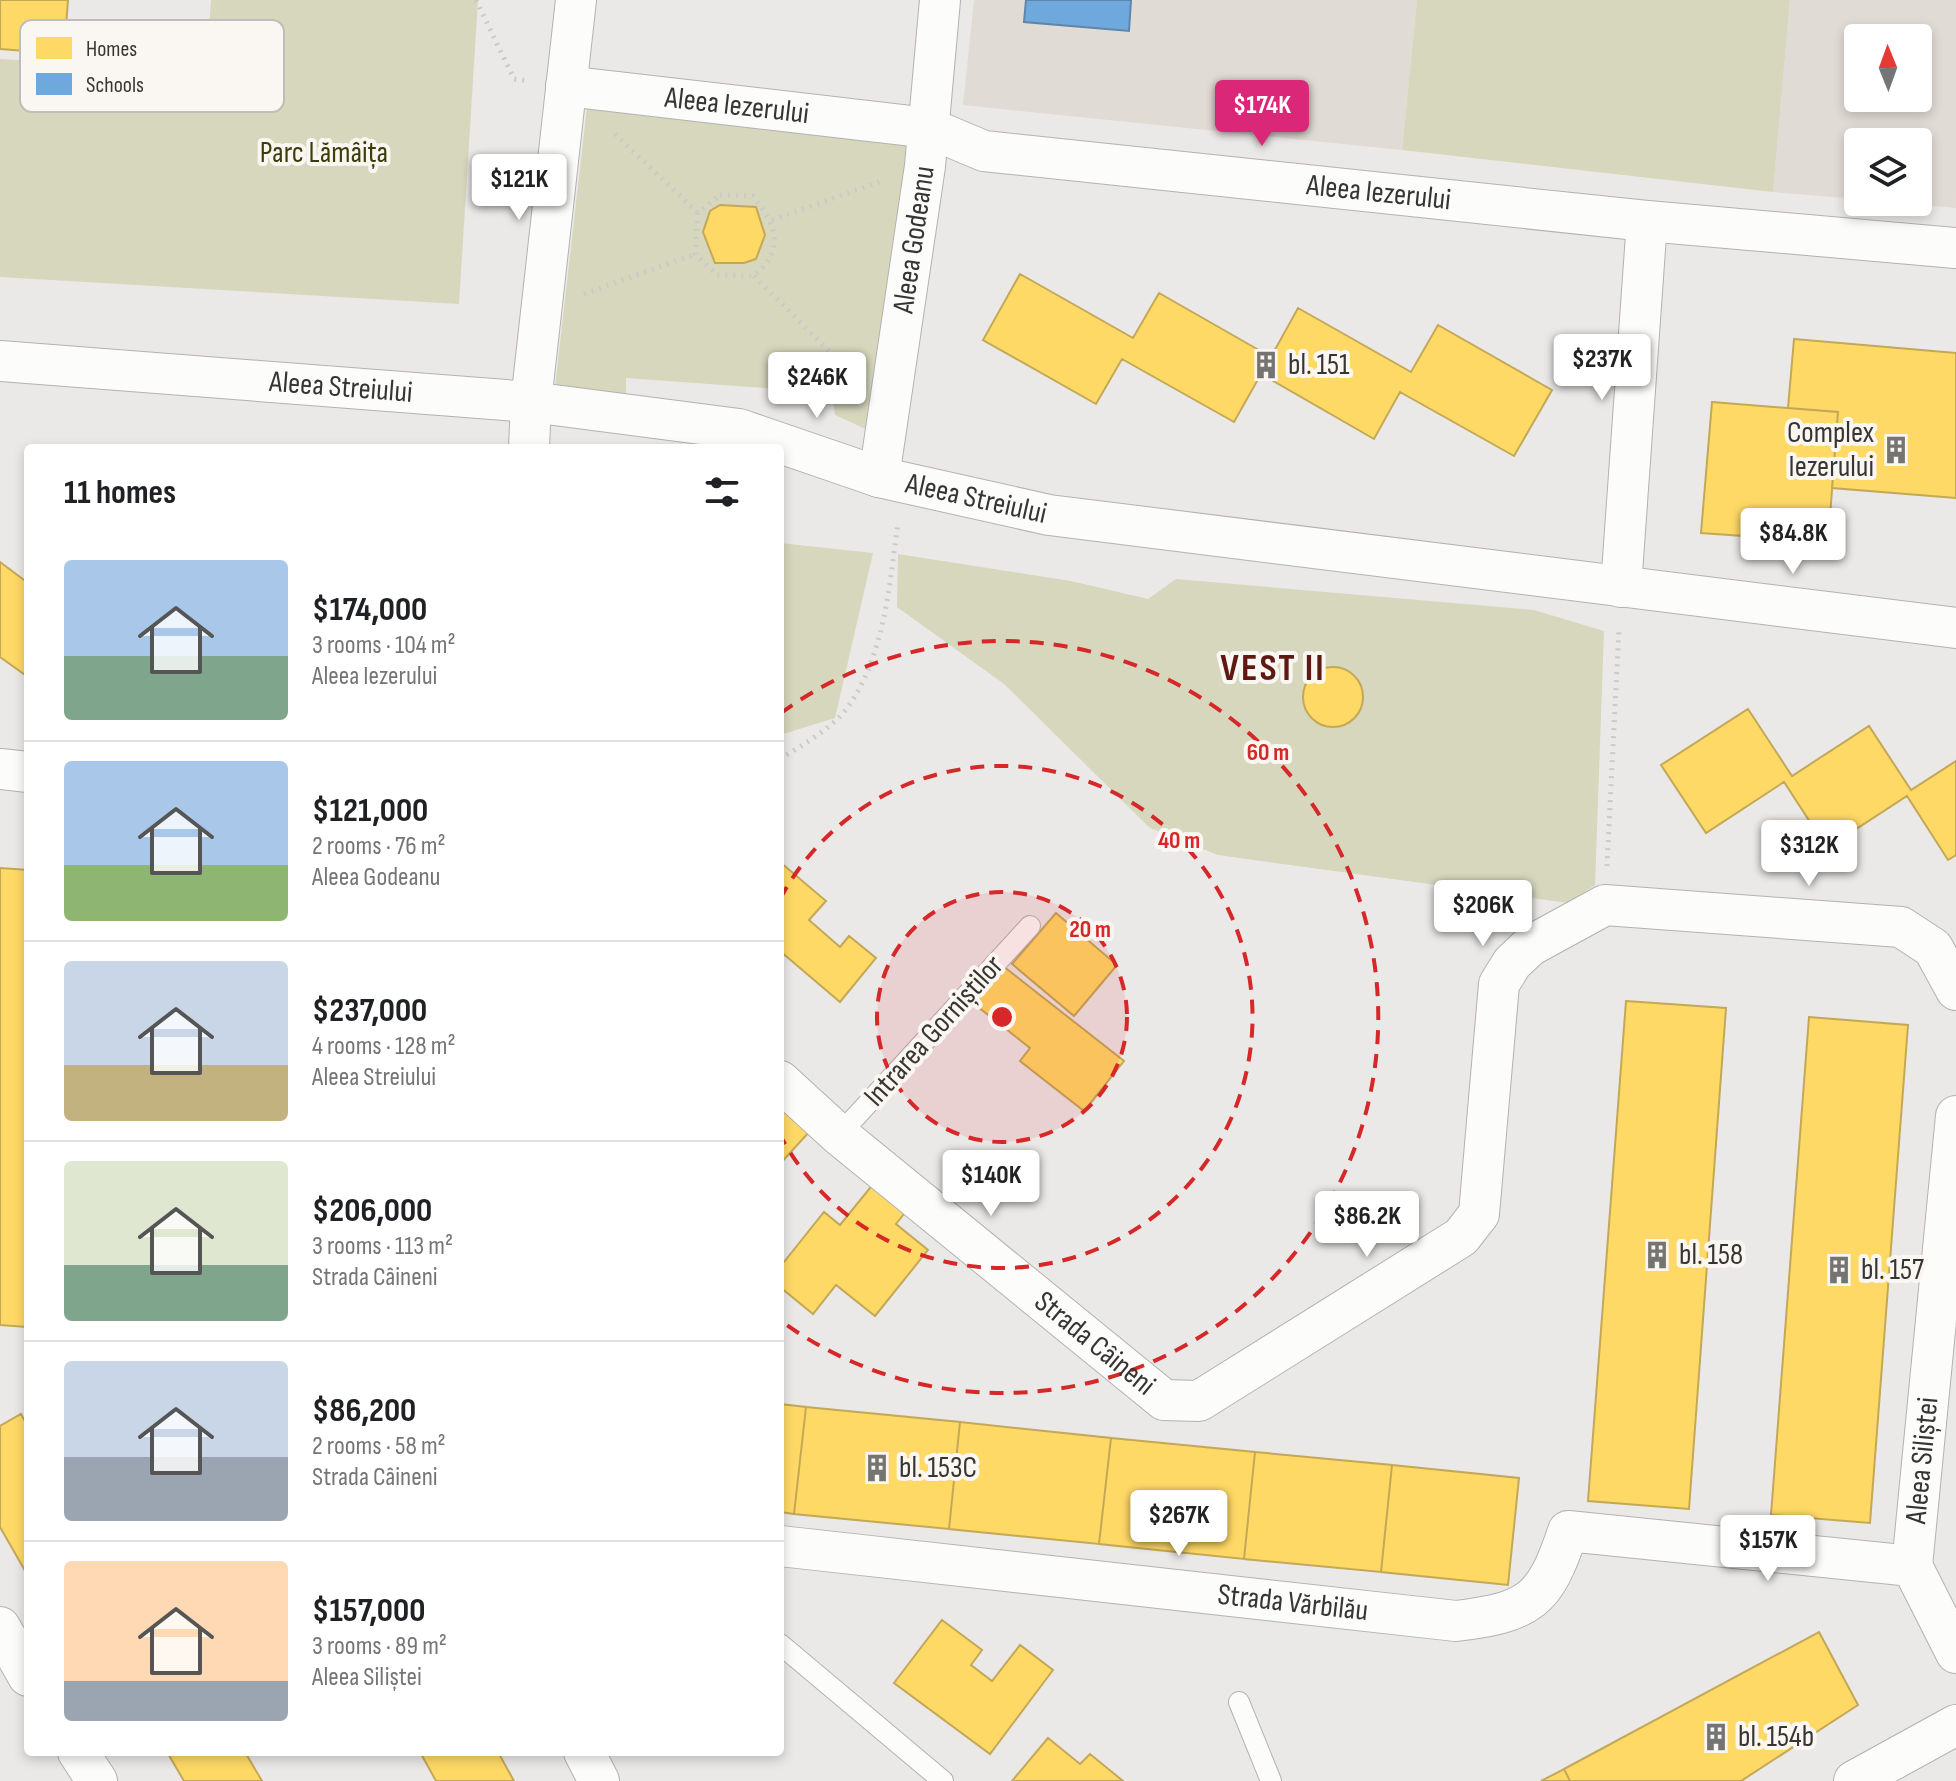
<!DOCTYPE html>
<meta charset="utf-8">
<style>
:root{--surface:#fff;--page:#f6f6f6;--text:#202124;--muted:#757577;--line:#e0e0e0;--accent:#db2777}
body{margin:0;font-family:"Sofia Sans Condensed",sans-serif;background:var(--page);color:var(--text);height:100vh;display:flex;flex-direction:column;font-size:30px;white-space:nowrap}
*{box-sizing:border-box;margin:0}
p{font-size:26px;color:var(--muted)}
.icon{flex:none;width:44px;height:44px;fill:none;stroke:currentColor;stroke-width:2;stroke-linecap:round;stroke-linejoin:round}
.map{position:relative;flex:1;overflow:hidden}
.drawer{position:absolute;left:24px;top:444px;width:760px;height:1312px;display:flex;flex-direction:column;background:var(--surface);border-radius:8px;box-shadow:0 4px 12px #0003}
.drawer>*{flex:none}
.needle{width:52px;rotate:359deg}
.tools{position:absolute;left:1844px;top:24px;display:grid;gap:16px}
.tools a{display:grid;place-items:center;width:88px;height:88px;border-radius:8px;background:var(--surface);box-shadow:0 4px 12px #0003;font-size:40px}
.price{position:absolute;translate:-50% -68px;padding:0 18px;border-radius:8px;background:#fff;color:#222;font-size:26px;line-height:52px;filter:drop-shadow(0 2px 4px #0008)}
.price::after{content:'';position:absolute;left:50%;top:48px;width:24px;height:18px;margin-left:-12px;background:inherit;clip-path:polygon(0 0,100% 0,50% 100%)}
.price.active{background:var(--accent);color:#fff}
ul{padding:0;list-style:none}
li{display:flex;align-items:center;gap:24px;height:200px;padding:0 40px}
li+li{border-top:2px solid var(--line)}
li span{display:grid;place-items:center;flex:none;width:224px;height:160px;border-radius:8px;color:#555}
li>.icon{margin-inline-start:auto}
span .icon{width:96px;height:96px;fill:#fffc;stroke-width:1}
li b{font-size:34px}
h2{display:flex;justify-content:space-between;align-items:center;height:96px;padding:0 40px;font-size:34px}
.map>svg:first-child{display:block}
.built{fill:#e0dbd4;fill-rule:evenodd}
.green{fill:#d6d7bd}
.homes{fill:#ffd966;stroke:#c3a857;stroke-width:2}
.schools{fill:#6fa8dc;stroke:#5e86a9;stroke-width:2}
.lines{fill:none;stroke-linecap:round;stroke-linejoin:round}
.service-casing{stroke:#b3b2b1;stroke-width:22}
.minor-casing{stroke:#b3b2b1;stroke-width:42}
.path{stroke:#cacac8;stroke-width:5;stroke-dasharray:2 6;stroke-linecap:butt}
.service{stroke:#fcfcfb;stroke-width:20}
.minor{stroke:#fcfcfb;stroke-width:40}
.ring{fill:none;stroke:#d62828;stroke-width:4;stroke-dasharray:14 10}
.labels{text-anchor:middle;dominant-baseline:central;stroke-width:8;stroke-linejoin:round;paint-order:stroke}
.street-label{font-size:30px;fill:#363533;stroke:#faf7f3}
.park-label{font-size:30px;fill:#3c3d09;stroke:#faf7f3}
.poi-label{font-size:30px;fill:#363533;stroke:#faf7f3;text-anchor:start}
.district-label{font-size:38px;font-weight:bold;letter-spacing:2px;fill:#5d1912;stroke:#faf7f3}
.key{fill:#faf7f3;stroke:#bfbdb9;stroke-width:2}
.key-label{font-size:22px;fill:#363533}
.centre{fill:#d62828;stroke:#faf7f3;stroke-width:4}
.ring-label{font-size:24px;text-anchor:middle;font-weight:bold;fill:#d62828;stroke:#faf7f3;stroke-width:8;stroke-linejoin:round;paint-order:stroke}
</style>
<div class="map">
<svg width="1956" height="1781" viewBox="0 0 1956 1781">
<rect width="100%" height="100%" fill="#ebe9e7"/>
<path class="built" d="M974,0H1417L1402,150L963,105Z
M1790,0H1956V208L1888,202H1918V142H1858V199L1773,192ZM1858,38H1918V98H1858Z"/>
<path class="green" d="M211,0H478L459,304L0,277V59L206,73Z
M1417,0H1790L1773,192L1402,150Z
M587,107L912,143L870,431L835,415L832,393L626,378V402L555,387Z
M780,543L873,553L835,718L780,735Z
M898,554L1071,581L1148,599L1176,579L1534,610L1604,631L1595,885L1568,903L1218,855L1150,828L1004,684L897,607Z"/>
<path class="homes" d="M0,0H68L64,54L0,49Z
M720,205L756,207L765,235L756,259L744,263H715L703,232L710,211Z
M1020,274L1133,338L1159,293L1271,357L1298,308L1411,372L1438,325L1552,390L1514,456L1400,392L1374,439L1261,374L1234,422L1122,359L1096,404L983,340Z
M1794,339L1956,353V498L1832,488L1838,412L1788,408Z
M1712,402L1838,412L1828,542L1701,533Z
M0,562L28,583V677L0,657Z
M1303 697a30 30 0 1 1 60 0a30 30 0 1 1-60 0Z
M1748,709L1792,776L1869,726L1911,790L1956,761V855L1948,860L1907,796L1827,848L1784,782L1706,833L1661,765Z
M780,862L826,901L809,920L840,947L849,936L876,958L840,1002L780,951Z
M0,868L28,870L26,1327L0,1325Z
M1056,913L1117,965L1074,1016L1012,964Z
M1003,966L1124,1061L1084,1111L1020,1061L1030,1048L973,1003Z
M1626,1001L1726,1008L1689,1509L1588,1501Z
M1809,1017L1908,1025L1870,1523L1771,1515Z
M780,1103L810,1131L780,1164Z
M874,1183L907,1210L896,1224L928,1250L875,1316L836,1285L813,1314L780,1287V1267L824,1212L840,1225Z
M780,1404L806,1407L794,1514L780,1512Z
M806,1407L960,1422L949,1529L794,1514Z
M21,1414L28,1427V1576L0,1527V1426Z
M960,1422L1111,1438L1099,1544L949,1529Z
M1111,1438L1255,1452L1244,1559L1099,1544Z
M1255,1452L1392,1465L1381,1572L1244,1559Z
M1392,1465L1519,1478L1508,1585L1381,1572Z
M942,1620L982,1650L971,1665L992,1681L1020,1645L1053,1670L990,1754L894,1683Z
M1819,1632L1858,1705L1741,1781H1570L1564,1769Z
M1048,1738L1080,1764L1090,1754L1123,1781H1012Z
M167,1752H245L262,1781H184Z
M420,1752H498L514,1781H436Z
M1564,1769L1570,1781H1541Z"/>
<path class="schools" d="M1026,0H1131L1129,31L1024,22Z"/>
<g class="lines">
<defs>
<path id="service" d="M839,1135L1030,926
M780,1644L943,1781
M1239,1702L1271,1781"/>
<g id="minor">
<path id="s1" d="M566,86L929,128L984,151L1647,221L1956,248"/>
<path id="s2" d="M0,361L531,402L739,429L879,477L1049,515L1956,628"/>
<path d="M529,448L531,402L576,0"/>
<path id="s3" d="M879,477L925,166L940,0"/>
<path d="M1621,587L1647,221"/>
<path d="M0,769L28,772"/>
<path id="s4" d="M780,1081L839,1135L1164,1400L1199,1401L1461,1237L1479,1214L1499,984L1512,963L1530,946L1605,905L1901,927L1933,948L1956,990"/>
<path id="s5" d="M780,1546L1456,1621C1530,1612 1545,1601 1568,1531L1912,1566L1956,1653"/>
<path id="s6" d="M1912,1566L1956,1116"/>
<path d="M0,1627L28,1676"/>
<path d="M78,1752L97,1781"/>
<path d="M584,1752L599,1781"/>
<path d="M1854,1781L1956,1725"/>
</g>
</defs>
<use href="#service" class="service-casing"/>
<use href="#minor" class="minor-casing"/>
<path class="path" d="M476,0L514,79L529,81
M615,134L698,213
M720,195L753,196C776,226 786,248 754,276L717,275L695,254L698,213Z
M772,220L882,181
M754,276L853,375
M584,294L695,254
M780,759C804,744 837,726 852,701C885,650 890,581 898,522
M1607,866L1619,628"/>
<use href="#service" class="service"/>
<use href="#minor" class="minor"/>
</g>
<circle cx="1002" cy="1017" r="125" fill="#d62828" fill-opacity=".12"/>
<g class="ring">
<circle cx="1002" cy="1017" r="125"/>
<path d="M780 899A251 251 0 1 1 780 1135"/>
<path d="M781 713A376 376 0 1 1 781 1321"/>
</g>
<defs>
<symbol id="building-bare" viewBox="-9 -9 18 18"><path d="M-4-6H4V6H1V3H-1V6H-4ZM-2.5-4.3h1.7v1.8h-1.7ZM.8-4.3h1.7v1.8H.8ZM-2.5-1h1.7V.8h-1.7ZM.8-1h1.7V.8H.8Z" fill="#757472" stroke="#faf7f3" stroke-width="2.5" paint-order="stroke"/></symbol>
</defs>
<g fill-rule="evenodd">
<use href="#building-bare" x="1246" y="345" width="40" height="40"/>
<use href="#building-bare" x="1876" y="430" width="40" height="40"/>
<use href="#building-bare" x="1637" y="1235" width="40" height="40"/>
<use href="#building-bare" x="1819" y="1250" width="40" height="40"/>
<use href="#building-bare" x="857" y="1448" width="40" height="40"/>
<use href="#building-bare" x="1696" y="1717" width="40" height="40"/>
</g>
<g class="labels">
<g class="street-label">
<text stroke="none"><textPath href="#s1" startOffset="172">Aleea Iezerului</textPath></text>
<text stroke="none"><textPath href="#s1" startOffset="822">Aleea Iezerului</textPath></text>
<text stroke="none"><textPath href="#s3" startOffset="240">Aleea Godeanu</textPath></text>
<text stroke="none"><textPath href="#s2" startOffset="342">Aleea Streiului</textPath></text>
<text stroke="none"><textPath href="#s2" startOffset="990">Aleea Streiului</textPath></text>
<text transform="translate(934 1031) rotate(-48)">Intrarea Gorniștilor</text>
<text stroke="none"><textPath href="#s4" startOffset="410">Strada Câineni</textPath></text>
<text stroke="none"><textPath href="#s6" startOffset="106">Aleea Siliștei</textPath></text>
<text stroke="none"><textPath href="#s5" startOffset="516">Strada Vărbilău</textPath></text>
</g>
<g class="park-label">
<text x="324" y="153">Parc Lămâița</text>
</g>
<g class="poi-label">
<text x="1288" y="365">bl. 151</text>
<text x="1874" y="433" text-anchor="end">Complex<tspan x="1874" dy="34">Iezerului</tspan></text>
<text x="1679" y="1255">bl. 158</text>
<text x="1861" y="1270">bl. 157</text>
<text x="899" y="1468">bl. 153C</text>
<text x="1738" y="1737">bl. 154b</text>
</g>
<g class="district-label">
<text x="1273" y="668">VEST II</text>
</g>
</g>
<rect x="20" y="20" width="264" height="92" rx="12" class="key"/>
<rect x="36" y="37" width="36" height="22" fill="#ffd966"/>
<rect x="36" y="73" width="36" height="22" fill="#6fa8dc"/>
<g class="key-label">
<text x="86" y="56">Homes</text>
<text x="86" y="92">Schools</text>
</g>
<circle cx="1002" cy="1017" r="12" class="centre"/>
<g class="ring-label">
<text x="1268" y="760">60 m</text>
<text x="1179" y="848">40 m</text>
<text x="1090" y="937">20 m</text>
</g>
</svg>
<div class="tools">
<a><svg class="needle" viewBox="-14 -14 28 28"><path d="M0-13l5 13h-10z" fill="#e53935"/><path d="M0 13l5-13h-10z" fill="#757577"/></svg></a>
<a><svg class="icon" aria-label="layers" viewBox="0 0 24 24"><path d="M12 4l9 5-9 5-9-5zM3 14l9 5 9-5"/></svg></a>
</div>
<b class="price active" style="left:1262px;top:148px">$174K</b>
<b class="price" style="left:519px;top:222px">$121K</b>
<b class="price" style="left:1602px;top:402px">$237K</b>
<b class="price" style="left:817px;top:420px">$246K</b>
<b class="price" style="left:1793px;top:576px">$84.8K</b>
<b class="price" style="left:1809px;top:888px">$312K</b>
<b class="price" style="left:1483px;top:948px">$206K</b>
<b class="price" style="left:991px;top:1218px">$140K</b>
<b class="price" style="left:1367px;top:1259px">$86.2K</b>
<b class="price" style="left:1179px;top:1558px">$267K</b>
<b class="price" style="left:1768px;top:1583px">$157K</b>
<section class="drawer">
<h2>11 homes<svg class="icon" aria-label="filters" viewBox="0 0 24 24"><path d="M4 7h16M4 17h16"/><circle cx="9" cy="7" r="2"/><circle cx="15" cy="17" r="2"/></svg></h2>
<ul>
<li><span style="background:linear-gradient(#a9c7e8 60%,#7fa58c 0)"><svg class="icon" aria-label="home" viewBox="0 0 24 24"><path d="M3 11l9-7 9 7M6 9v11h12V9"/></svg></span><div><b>$174,000</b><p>3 rooms · 104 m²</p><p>Aleea Iezerului</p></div></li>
<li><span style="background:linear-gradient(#a9c7e8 65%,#8fb573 0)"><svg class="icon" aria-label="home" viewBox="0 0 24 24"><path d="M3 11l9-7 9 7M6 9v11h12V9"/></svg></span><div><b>$121,000</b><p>2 rooms · 76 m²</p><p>Aleea Godeanu</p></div></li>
<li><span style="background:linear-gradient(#c9d6e8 65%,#c2b280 0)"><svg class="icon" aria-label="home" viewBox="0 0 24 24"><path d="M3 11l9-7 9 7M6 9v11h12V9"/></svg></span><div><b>$237,000</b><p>4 rooms · 128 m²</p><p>Aleea Streiului</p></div></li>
<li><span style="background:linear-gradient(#dfe7d0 65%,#7fa58c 0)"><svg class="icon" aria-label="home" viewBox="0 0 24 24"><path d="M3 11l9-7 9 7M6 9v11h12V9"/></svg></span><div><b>$206,000</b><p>3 rooms · 113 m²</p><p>Strada Câineni</p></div></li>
<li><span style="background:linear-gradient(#c9d6e8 60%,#9aa5b1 0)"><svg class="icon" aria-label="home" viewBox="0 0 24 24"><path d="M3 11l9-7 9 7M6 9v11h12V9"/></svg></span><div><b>$86,200</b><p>2 rooms · 58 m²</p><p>Strada Câineni</p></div></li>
<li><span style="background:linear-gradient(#ffd9b3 75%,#9aa5b1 0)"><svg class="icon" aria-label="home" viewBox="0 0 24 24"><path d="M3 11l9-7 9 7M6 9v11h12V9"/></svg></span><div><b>$157,000</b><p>3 rooms · 89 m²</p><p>Aleea Siliștei</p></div></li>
</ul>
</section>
</div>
